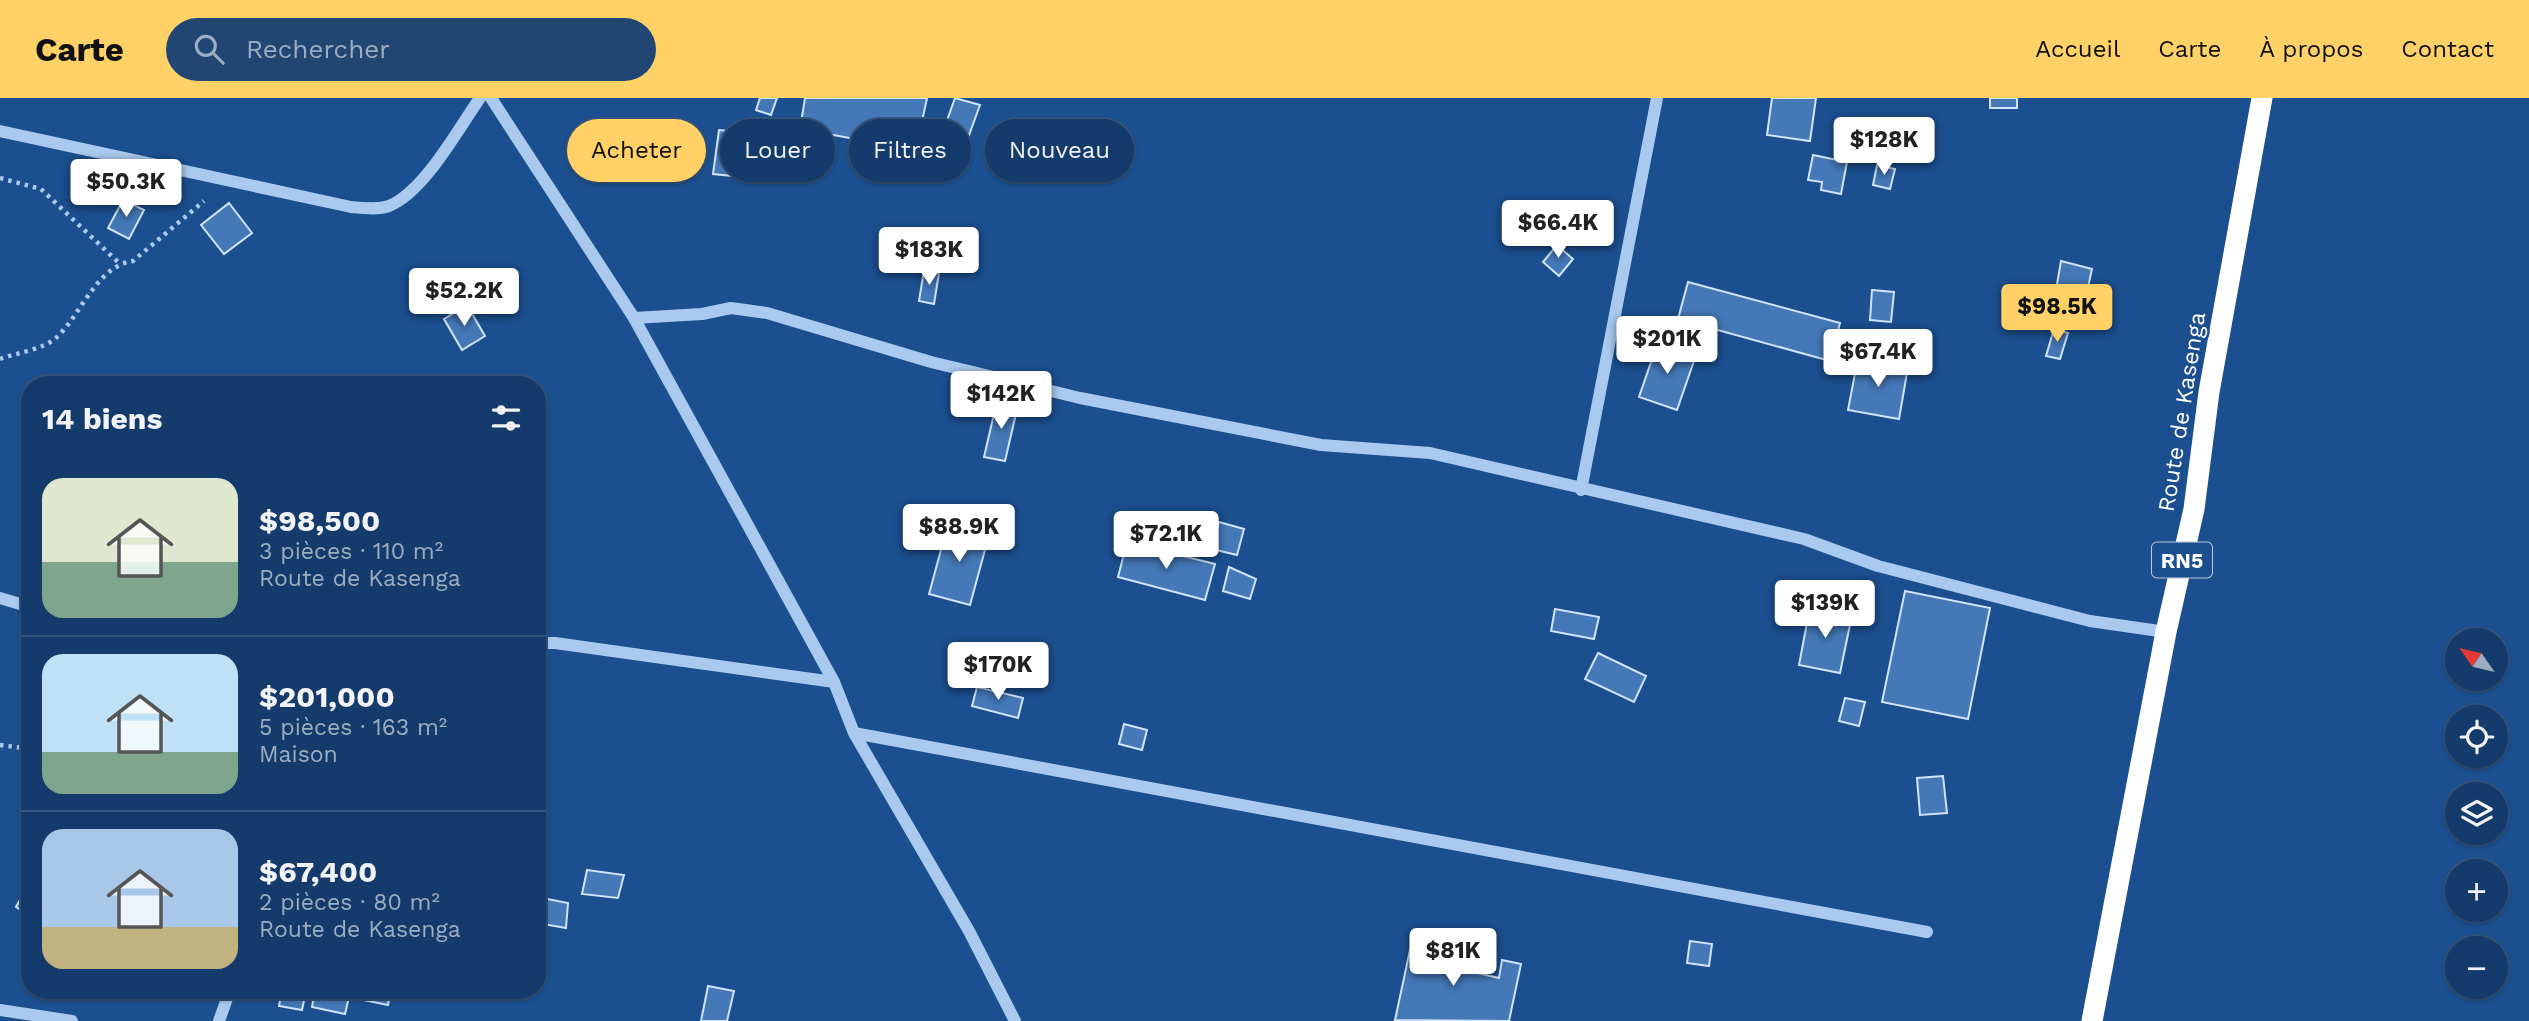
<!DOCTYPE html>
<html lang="fr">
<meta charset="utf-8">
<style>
:root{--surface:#143b6b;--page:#214673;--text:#f1f3f6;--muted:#9dadc1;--line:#33557e;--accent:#ffd166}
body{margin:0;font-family:"Work Sans",sans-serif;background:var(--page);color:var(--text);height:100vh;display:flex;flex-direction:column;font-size:26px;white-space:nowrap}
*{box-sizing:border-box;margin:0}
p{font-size:23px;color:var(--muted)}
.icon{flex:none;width:38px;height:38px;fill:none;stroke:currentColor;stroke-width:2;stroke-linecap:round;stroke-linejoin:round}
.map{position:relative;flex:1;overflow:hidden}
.details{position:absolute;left:21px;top:278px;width:525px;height:623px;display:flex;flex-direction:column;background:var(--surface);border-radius:28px;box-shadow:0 2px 5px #0004,0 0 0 2px var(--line)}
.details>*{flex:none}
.banner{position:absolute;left:567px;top:21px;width:665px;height:63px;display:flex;gap:14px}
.needle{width:46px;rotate:304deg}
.tools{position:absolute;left:2445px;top:530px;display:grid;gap:14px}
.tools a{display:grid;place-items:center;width:63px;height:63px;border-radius:50%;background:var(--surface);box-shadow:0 2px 5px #0004,0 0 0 2px var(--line);font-size:35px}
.price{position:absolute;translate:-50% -60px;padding:0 16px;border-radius:7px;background:#fff;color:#222;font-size:23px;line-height:46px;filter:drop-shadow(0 2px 4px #0008)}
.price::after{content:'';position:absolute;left:50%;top:42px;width:21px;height:16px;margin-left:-10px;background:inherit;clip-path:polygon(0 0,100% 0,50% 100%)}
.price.active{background:var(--accent);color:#111}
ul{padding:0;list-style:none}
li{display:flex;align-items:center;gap:21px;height:175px;padding:0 21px}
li+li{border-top:2px solid var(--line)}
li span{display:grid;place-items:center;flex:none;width:196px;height:140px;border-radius:21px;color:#555}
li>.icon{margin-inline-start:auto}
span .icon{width:84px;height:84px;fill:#fffc;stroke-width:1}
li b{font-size:30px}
h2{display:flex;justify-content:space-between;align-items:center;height:84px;padding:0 21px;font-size:30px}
.pill{padding:0 24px;border-radius:32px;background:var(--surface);box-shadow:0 2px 5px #0004,0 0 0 2px var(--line);font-size:24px;line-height:63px}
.pill.active{background:var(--accent);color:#111}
header{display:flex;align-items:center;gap:42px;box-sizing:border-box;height:98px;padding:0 35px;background:var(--accent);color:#111}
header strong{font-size:33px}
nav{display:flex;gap:38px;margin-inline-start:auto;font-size:24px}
.search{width:490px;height:63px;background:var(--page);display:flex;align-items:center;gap:18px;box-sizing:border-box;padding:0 24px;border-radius:38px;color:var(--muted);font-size:26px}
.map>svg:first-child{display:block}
.building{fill:#4478b7;stroke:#cfe3fa;stroke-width:2}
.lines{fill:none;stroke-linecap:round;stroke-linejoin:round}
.path{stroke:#a9c9ee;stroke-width:4.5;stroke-dasharray:3.5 5;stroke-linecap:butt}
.minor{stroke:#a9c9ee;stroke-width:12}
.highway{stroke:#fff;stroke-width:21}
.labels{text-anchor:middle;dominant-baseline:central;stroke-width:5;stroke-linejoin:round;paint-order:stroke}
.shield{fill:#1b4f8f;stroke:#bbcadd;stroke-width:2}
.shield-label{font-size:21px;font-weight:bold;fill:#fff}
.street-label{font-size:23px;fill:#fff;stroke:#1b4f8f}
</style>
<header>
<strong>Carte</strong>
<div class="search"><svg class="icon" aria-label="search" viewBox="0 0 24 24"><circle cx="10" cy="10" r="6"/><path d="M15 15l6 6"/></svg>Rechercher</div>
<nav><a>Accueil</a><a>Carte</a><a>À propos</a><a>Contact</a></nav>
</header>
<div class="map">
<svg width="2529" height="923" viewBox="0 0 2529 923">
<rect width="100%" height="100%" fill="#1b4f8f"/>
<path class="building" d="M760,0H777L771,17L756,12Z
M805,0H927L916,52L800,31Z
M955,0L980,7L960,62L936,53Z
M1772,0H1816L1810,43L1767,37Z
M1990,0H2017V10H1990Z
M719,32L747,35L742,79L713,76Z
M679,42L699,47L693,77L673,73Z
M1813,57L1847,64L1841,96L1821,92L1822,84L1808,82Z
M1877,67L1895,71L1890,91L1873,87Z
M123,102L144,112L129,141L108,130Z
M229,105L252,135L224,156L201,127Z
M1557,147L1573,161L1559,178L1543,164Z
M2061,163L2092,171L2086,198L2056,192Z
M924,172L939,175L934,206L919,203Z
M1688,184L1840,225L1830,263L1678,221Z
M1872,192L1894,194L1891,224L1870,222Z
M467,207L485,238L462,252L444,221Z
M2054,231L2068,235L2060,261L2046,258Z
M1658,244L1696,257L1677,312L1639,299Z
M1858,260L1908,269L1899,321L1848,312Z
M997,303L1018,307L1005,363L984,359Z
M1219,424L1244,431L1237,457L1212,451Z
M948,426L989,437L970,507L929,496Z
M1127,444L1215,466L1205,502L1118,479Z
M1229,469L1256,481L1250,501L1223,493Z
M1905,493L1990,510L1968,621L1882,604Z
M1810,509L1852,517L1840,575L1799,567Z
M1555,511L1599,519L1594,541L1551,533Z
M1598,555L1646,578L1634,604L1585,581Z
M977,589L1023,600L1018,620L972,608Z
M1845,600L1865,604L1859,628L1839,623Z
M1124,626L1147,632L1142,652L1119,646Z
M1943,678L1947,715L1920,717L1917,680Z
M587,772L624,777L618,800L582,796Z
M25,793L30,796V818L16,809Z
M537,799L568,805L566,830L537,825Z
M1413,838L1456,847L1451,869L1499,880L1502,862L1521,866L1509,923L1395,922Z
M1690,843L1712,846L1709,868L1687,865Z
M708,888L734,893L727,923H701Z
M282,892L306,893L302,912L279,908Z
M315,892H391L388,907L349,899L345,916L312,909Z"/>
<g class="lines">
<path class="path" d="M0,80L41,91L119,165
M0,261C16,255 45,251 57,239C82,215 97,168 133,163L204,103
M0,647L30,651"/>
<path class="minor" d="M491,0L634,220L834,584L854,635L969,833L1015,923
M0,33L351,109C363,110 378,112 389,108C424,94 458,31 480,0
M634,220L702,216L731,210L767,215L931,264L1080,300L1321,347L1430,355L1804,441L1878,468L2090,523L2166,534
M1581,392L1657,0
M0,500L30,509
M537,545H555L834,584
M854,635L1927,834
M0,912L72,923
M219,923L230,892"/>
<path class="highway" d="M2092,923L2166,534L2194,411L2209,294L2262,0"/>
</g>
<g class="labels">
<rect class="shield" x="2152" y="444.5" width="60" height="35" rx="5"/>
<g class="shield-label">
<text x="2182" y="462">RN5</text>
</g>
<g class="street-label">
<text transform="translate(2182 314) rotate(-81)">Route de Kasenga</text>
</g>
</g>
</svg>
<div class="tools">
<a><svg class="needle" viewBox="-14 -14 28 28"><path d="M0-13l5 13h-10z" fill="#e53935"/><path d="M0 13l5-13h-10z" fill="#9dadc1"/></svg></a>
<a><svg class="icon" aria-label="locate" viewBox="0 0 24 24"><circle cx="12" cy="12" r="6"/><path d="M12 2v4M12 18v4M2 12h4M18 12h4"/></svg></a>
<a><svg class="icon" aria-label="layers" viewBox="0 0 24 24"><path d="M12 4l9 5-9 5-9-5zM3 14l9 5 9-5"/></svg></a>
<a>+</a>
<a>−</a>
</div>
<b class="price" style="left:1884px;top:79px">$128K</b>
<b class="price" style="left:126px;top:121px">$50.3K</b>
<b class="price" style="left:1558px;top:162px">$66.4K</b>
<b class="price" style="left:929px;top:189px">$183K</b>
<b class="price" style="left:464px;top:230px">$52.2K</b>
<b class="price active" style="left:2057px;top:246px">$98.5K</b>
<b class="price" style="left:1667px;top:278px">$201K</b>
<b class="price" style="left:1878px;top:291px">$67.4K</b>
<b class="price" style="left:1001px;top:333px">$142K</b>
<b class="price" style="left:959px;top:466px">$88.9K</b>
<b class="price" style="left:1166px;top:473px">$72.1K</b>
<b class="price" style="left:1825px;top:542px">$139K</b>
<b class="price" style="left:998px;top:604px">$170K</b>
<b class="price" style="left:1453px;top:890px">$81K</b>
<div class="banner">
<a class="pill active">Acheter</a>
<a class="pill">Louer</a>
<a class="pill">Filtres</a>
<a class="pill">Nouveau</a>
</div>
<section class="details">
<h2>14 biens<svg class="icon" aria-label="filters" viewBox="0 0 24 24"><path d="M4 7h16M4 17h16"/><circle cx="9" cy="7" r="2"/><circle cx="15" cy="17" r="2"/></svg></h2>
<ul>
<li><span style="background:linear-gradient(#dfe7d0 60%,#7fa58c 0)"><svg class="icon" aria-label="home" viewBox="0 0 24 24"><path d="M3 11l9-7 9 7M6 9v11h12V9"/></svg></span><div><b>$98,500</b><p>3 pièces · 110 m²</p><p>Route de Kasenga</p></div></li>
<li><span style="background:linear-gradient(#bfe0f5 70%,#7fa58c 0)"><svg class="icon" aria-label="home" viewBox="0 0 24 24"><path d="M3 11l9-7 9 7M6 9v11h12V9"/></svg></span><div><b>$201,000</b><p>5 pièces · 163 m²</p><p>Maison</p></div></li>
<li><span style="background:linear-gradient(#a9c7e8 70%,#c2b280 0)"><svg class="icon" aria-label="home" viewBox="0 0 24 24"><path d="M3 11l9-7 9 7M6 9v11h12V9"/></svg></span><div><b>$67,400</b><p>2 pièces · 80 m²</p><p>Route de Kasenga</p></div></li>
</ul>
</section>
</div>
